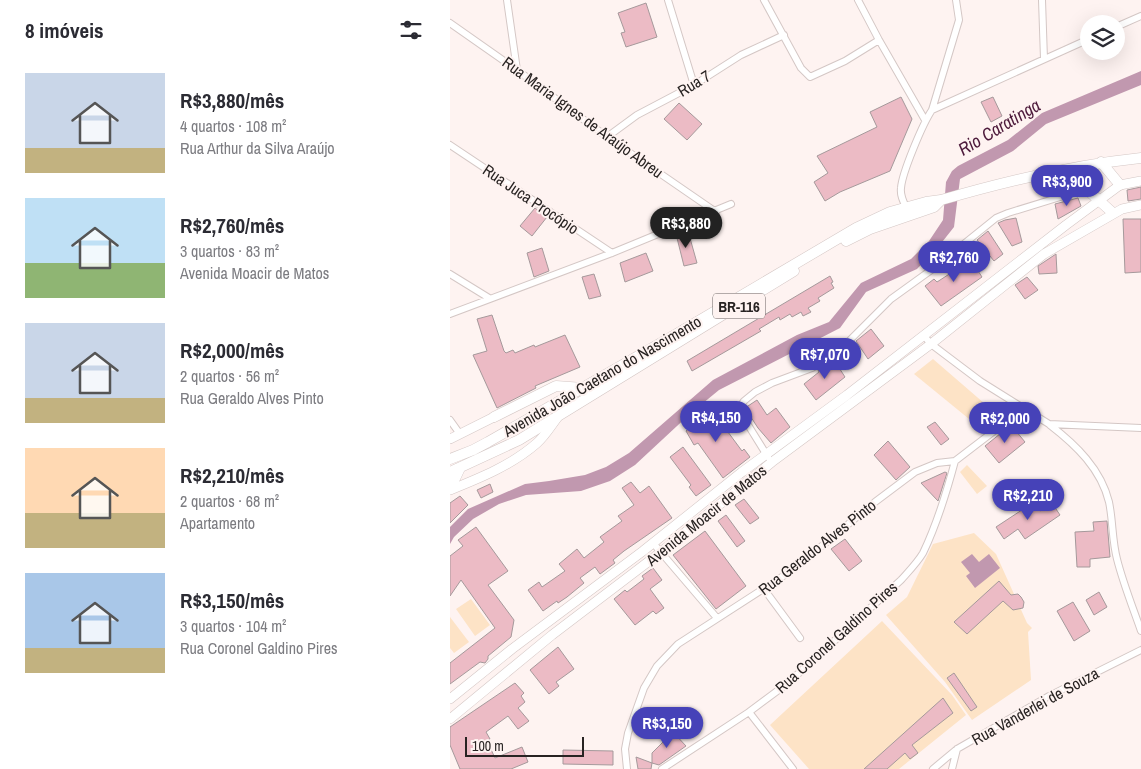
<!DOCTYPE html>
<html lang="pt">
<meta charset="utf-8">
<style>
:root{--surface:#fff;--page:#f2f2f3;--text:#2b2b33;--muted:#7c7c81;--accent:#4642b8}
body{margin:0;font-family:"Archivo Narrow",sans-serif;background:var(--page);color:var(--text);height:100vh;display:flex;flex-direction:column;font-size:19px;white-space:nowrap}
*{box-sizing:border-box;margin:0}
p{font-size:16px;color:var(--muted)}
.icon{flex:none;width:28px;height:28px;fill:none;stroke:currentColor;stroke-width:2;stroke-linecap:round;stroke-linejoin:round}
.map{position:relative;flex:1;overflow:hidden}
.panel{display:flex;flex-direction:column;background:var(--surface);width:450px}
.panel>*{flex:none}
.buttons{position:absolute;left:630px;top:15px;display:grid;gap:10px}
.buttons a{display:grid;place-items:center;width:45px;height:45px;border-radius:50%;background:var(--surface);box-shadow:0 5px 20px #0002;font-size:25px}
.scale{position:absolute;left:15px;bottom:12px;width:119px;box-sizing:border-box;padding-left:5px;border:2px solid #282322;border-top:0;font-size:14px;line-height:18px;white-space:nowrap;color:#282322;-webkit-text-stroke:4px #fef3f1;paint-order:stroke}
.price{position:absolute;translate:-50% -42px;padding:0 11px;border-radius:18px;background:var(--accent);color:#fff;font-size:16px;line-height:32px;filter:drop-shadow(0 1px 2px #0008)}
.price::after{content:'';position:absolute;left:50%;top:30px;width:15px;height:11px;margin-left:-8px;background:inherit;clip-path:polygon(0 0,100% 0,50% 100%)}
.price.on{background:#222;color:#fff}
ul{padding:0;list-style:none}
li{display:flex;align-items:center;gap:15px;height:125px;padding:0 25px}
li span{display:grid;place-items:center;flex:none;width:140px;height:100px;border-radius:0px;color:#555}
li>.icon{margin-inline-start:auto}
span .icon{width:60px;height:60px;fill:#fffc;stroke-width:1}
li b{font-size:21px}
h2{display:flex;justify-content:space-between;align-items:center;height:60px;padding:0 25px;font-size:21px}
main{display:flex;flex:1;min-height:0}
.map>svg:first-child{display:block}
.green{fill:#fde3c6}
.water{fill:#c198af}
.building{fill:#ecbbc5;stroke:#a5999b}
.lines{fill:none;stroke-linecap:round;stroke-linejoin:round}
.minor-casing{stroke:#d4c7c5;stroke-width:8}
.secondary-casing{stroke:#d4c7c5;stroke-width:10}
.trunk-casing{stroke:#d4c7c5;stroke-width:11}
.minor{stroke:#fff;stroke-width:6}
.secondary{stroke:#fff;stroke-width:9}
.trunk{stroke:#fff;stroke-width:10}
.labels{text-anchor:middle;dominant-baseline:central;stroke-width:4;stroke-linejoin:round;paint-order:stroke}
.shield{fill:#fef3f1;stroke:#686160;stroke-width:1}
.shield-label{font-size:15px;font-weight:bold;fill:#282322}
.street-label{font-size:16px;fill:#282322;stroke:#fef3f1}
.water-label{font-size:18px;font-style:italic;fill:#4d1a3b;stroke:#fef3f1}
</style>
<main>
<section class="panel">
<h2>8 imóveis<svg class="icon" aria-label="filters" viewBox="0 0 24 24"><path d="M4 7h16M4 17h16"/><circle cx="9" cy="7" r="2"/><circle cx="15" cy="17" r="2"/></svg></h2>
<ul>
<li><span style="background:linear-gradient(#c9d6e8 75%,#c2b280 0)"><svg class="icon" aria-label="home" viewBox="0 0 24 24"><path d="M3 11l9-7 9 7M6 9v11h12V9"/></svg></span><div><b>R$3,880/mês</b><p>4 quartos · 108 m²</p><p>Rua Arthur da Silva Araújo</p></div></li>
<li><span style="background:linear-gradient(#bfe0f5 65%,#8fb573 0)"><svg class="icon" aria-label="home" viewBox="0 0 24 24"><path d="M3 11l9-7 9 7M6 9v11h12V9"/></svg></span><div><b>R$2,760/mês</b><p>3 quartos · 83 m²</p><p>Avenida Moacir de Matos</p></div></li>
<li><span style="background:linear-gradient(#c9d6e8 75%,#c2b280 0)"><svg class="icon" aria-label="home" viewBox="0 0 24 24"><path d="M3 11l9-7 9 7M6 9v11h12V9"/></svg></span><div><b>R$2,000/mês</b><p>2 quartos · 56 m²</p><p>Rua Geraldo Alves Pinto</p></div></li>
<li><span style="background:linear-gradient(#ffd9b3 65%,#c2b280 0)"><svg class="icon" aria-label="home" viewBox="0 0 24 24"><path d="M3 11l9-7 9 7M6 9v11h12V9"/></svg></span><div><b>R$2,210/mês</b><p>2 quartos · 68 m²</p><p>Apartamento</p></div></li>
<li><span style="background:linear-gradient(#a9c7e8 75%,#c2b280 0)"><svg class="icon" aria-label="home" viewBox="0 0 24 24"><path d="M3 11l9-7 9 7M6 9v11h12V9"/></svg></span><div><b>R$3,150/mês</b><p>3 quartos · 104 m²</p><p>Rua Coronel Galdino Pires</p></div></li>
</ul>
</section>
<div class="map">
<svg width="691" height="769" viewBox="0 0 691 769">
<rect width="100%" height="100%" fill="#fef3f1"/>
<path class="green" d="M483,359L549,416L535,432L464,374Z
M517,465L537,486L527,494L510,472Z
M524,533L546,554L577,623L582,628L578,632L581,680L522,720L495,682L436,615L457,597L483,544Z
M21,599L40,625L25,636L6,609Z
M0,617L19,642L4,653L0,648Z
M432,621L502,695L516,715L449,769H359L320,725Z"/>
<path class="water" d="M691,71V85L596,124L563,151L510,179L504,227L489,246L467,269L416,292L390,328L269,390L241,413L185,465L160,481L131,491L76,495L49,504L23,519L4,537L0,544V527L18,509L75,484L99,481L135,475L156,467L179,453L263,380L347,335L379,322L411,283L461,259L479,241L493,220L496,182L502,171L508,166L558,140L592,113Z
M522,554L529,562L539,554L550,568L525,588L516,576L520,573L511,562Z"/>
<path class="building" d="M196,3L207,37L176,47L171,33L175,32L168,13Z
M451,97L462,119L440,171L390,192L375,201L364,182L378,173L367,156L427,127L420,112Z
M543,97L552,116L541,122L531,102Z
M229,103L252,124L237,140L214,119Z
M691,187V199L678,201L677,190Z
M628,198L631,206L608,219L605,204Z
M85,208L97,217L82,236L70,226Z
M566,218L572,242L562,246L548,223L555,220Z
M673,219H691V272L675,273Z
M238,231L247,263L234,266L226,234Z
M538,231L553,254L544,261L527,240Z
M92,248L99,271L84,277L77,253Z
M196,253L203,271L175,282L170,263Z
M606,254L607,273L589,274L588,266Z
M521,260L532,277L491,306L475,286L484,279L487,282Z
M144,274L151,296L139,299L132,277Z
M380,276L383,282L381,283L384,288L368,298L370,301L358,308L361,312L353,316L351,312L342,317L340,314L330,320L329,317L309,329L311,331L242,371L237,361Z
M577,277L588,290L575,299L565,285Z
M42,315L54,351L56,353L63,350L65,353L84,345L85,347L115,335L130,367L85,386L86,388L47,408L23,355L37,351L27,319Z
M421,329L434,346L418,359L406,341Z
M384,360L395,377L366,400L354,384L369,372L368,370Z
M307,400L317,415L326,408L340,427L321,443L308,428L295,408Z
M261,409L292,451L294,449L300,457L273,478L248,443L244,445L236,431L238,429L234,423L244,416L245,419Z
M485,422L499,439L491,445L477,427Z
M561,425L575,442L549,463L535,446Z
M438,441L460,467L446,480L424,455Z
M233,447L261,485L246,496L239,487L241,485L220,457Z
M495,472L497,473L488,501L471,483Z
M181,482L190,493L199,486L222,518L174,551L163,560L165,563L150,574L145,567L130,578L134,583L117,597L108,603L107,601L93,611L78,590L89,582L92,587L115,571L109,564L127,549L134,558L154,542L150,537L172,521L168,516L184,505L172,488Z
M40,484L43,492L31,498L27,490Z
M10,496L18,505L0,523V503Z
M294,499L309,518L300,524L285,505Z
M584,502L590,511L602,503L610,515L575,539L568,529L554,539L546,527Z
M276,515L295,541L287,547L268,521Z
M657,521L660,557L640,559V567H627L625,532L644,531L643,522Z
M26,527L58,571L38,585L64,620L61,637L38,656V659L35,663L30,662L0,684V663L45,628L11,580L0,596V556L13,546L8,540Z
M255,531L296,586L266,609L223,555Z
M395,539L412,561L399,571L381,549Z
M203,568L212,580L200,589L214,608L206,614L203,611L185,625L164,599L175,590L177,592L194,579L192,576Z
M549,581L561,595L568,594L571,597L574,602L573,608L563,610L553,601L517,634L504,622Z
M649,592L657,607L644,615L636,600Z
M623,602L640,631L624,641L607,611Z
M108,647L124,669L106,682L109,686L99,694L80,670Z
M504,673L527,707L521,711L497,678Z
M65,683L74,693L71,696L75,702L68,708L79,721L68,729L58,716L36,732L40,739L37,741L45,758L72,747L78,762L61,769H10L0,745V727Z
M493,698L503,713L462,745L468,753L460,759L455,753L437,769H414Z
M223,732L236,746L209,765L202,763V753Z
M113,750L163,751V765L113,764Z
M186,757L202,763L201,769H188Z"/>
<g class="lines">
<defs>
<path id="minor" d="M57,0L67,70
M218,0L244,85
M314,0L351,68L360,77L395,61L429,40
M408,0L429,40L475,120
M592,0L594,59
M0,23L67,70L157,137L266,212
M666,27L691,16
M482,110L639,39
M157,137L187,115L244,85L291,55L334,35
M0,145L162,253
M456,207C453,201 450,195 451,188C452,173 473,123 482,110L509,20L506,0
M0,274L39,298
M0,314L162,253L281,204
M474,336L481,344L530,381L599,424L691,428
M0,420L10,434
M600,425C626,445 651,469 659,502C663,521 662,540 667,559C673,583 683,608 691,631
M318,457L290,412V407L294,401L305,392L322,383L362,368L389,351L441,299L484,268L546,218L558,213L636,189
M203,543L267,618
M314,589L350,638
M299,712L343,769
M177,769L175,749L178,733L194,688L207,666L228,644L344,569L425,502L465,472L487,463L505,461L573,409
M212,769L299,712L338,683L451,580C459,571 467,563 473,553C487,524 497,491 505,461
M483,769L507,749L599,696L691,650
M502,769L507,749"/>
<path id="secondary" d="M0,439L44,417
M0,490C30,478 62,465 87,443C95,436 101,426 107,418
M0,699L62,649L193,551L292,472L397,395L616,225L670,185L691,181
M0,719L102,635L211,552L322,462L481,344L594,254L672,209L691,205"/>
<path id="trunk" d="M651,162L670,185
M615,170L663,213
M396,241L420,229L484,207L491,200
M44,417L106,386L133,388
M0,459L23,450L38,442L223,336L406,228L440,212L476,202L491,200C556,181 624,165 691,158
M0,472L69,440L344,271
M0,489L10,468"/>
</defs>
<use href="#minor" class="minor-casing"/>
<use href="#secondary" class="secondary-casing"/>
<use href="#trunk" class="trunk-casing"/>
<use href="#minor" class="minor"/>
<use href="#secondary" class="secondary"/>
<use href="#trunk" class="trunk"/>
</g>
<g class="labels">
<rect class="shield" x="263" y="293.5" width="52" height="25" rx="4"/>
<g class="shield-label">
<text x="289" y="306">BR-116</text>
</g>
<g class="street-label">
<text transform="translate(244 83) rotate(-31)">Rua 7</text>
<text transform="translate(133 117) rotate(36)">Rua Maria Ignes de Araújo Abreu</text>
<text transform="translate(81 199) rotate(34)">Rua Juca Procópio</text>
<text transform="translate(152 376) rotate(-30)">Avenida João Caetano do Nascimento</text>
<text transform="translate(256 515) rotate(-39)">Avenida Moacir de Matos</text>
<text transform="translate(367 547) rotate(-38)">Rua Geraldo Alves Pinto</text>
<text transform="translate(386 637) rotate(-42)">Rua Coronel Galdino Pires</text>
<text transform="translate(585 706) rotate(-29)">Rua Vanderlei de Souza</text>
</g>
<g class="water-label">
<text transform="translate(549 127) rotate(-31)">Rio Caratinga</text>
</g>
</g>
</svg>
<div class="buttons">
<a><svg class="icon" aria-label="layers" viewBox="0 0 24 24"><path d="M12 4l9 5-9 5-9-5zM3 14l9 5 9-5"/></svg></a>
</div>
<div class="scale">100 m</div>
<b class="price" style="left:617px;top:207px">R$3,900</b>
<b class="price on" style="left:236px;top:249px">R$3,880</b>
<b class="price" style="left:504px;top:283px">R$2,760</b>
<b class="price" style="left:375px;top:380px">R$7,070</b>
<b class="price" style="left:266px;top:443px">R$4,150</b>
<b class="price" style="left:555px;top:444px">R$2,000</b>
<b class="price" style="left:578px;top:521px">R$2,210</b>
<b class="price" style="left:217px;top:749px">R$3,150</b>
</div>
</main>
